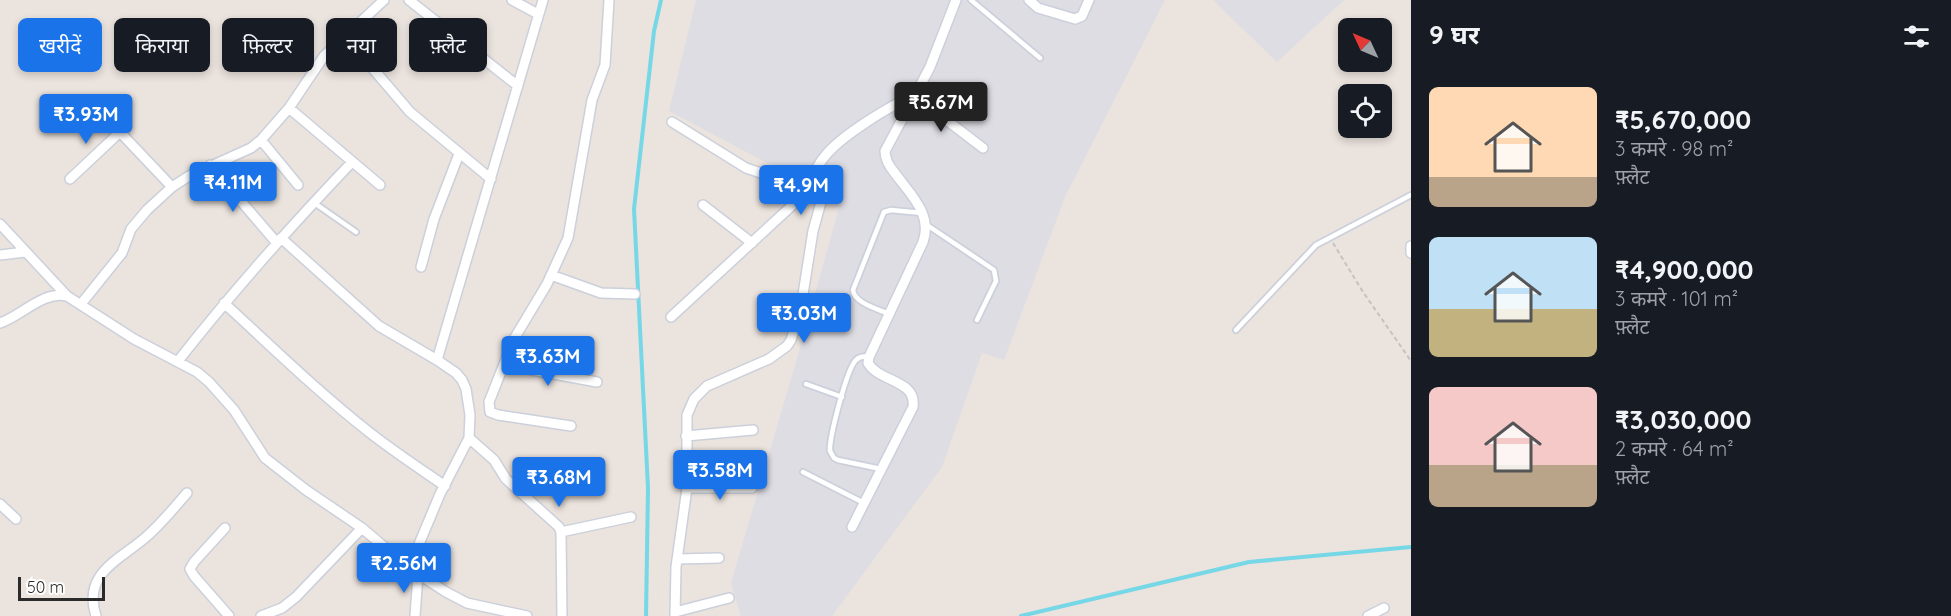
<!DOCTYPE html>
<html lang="hi">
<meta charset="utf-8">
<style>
:root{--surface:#171b24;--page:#20242c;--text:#f1f3f6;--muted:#9ea1a6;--accent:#1a73e8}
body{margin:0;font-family:Quicksand,"Noto Sans Devanagari",sans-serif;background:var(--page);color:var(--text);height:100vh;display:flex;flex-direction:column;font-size:22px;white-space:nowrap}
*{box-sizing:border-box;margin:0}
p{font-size:20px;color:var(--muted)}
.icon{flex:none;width:33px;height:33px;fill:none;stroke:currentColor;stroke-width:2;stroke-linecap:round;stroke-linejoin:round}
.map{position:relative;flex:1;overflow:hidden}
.drawer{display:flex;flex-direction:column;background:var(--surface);width:540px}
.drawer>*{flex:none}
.top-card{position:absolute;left:18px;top:18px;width:570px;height:54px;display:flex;gap:12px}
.needle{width:39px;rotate:314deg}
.controls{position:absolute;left:1338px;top:18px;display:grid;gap:12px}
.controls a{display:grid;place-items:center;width:54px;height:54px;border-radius:9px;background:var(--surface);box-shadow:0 3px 9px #0003;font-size:30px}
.scale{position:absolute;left:18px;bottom:15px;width:87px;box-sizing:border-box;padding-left:6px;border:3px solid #2a2a2a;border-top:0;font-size:16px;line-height:21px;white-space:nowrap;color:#2a2a2a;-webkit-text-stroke:4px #fff;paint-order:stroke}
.price{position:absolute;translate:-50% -51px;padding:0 14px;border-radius:6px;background:var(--accent);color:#fff;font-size:20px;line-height:39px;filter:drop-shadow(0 2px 3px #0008)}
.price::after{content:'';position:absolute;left:50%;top:36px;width:18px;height:14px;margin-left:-9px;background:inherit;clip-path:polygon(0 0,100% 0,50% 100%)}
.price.on{background:#222;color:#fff}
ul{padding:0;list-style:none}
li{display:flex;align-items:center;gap:18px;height:150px;padding:0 18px}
li span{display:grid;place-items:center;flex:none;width:168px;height:120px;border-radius:9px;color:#555}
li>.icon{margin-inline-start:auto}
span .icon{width:72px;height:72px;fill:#fffc;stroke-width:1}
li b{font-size:26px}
h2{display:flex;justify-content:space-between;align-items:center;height:72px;padding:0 18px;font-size:26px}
.chip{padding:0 21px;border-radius:9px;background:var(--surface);box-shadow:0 3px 9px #0003;font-size:21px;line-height:54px}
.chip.on{background:var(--accent);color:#fff}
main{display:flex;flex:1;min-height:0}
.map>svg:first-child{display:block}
.industrial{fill:#dedde4}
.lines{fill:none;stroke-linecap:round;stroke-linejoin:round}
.stream{stroke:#76d7e7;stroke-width:4}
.lane-casing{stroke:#cbd0db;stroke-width:8}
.street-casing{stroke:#cbd0db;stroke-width:12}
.path{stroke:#c3c3c3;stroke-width:2;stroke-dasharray:4.5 3;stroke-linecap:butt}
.lane{stroke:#fff;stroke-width:4.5}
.street{stroke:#fff;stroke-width:9}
</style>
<main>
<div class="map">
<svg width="1411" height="616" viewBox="0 0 1411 616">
<rect width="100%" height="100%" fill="#ebe3dd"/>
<path class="industrial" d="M696,0H1165L1065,197L1004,360L982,353L942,467L832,616H741L731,583L794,369L839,208L790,175L669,111Z
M1213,0H1344L1277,62Z"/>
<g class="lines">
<path class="stream" d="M646,616L648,488L634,209L654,31L661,0
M1021,616L1249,562L1411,547"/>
<defs>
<path id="lane" d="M971,0L1040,58
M313,202L356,232
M927,225L994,270L996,281L977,320
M889,314C878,309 854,303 853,290L884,212L891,210L922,213
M1236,330L1316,245L1411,195
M869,357C864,356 860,356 856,360C847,368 829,438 830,451L834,458L838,460L881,469
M806,384L842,397
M803,472L864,503"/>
<path id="street" d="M409,0L518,86
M512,0L538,14
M1029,0L1038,8L1075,19L1082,16L1089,0
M345,36L410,112L491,179
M289,108L380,185
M99,110L172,187
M672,122L746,168L808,189L818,196L821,202L813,231L801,307L791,340L787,346L769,359L707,386L694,399L687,415V488L676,567L675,616
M261,140L298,185
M210,165L276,242
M70,179L120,132
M703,205L752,243
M0,224L67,296
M281,238L379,326L437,360L456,373L462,380L466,389L470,415L469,438L440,494L409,568
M1411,246V253
M0,255L25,252
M421,267L434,219L459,154
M551,275L601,293L635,294
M224,303C272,347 318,392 369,432C393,451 419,468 445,486
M81,304L122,253L131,229L147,210L172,187L189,176L251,148L261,140L289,108L324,56L384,0
M671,317L798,200C810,186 813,170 825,156C840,137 891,104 915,96L983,148
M0,323C23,315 42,291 67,296L134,339L197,372L209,382L234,410L265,458L306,490L362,528L409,568L446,592L467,603L527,616
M437,360L543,0
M178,361C233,291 291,226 352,162
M504,365L597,382
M571,426L498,415L490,412L489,402L514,339L547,284L568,238L592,100L605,65L609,0
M686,436L753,430
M469,438L494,460L506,479L559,527L561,532L562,616
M687,488H752
M0,504L16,519
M852,527L913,407C917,380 879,382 868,363L869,357L923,242C933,214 910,194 894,172C889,166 885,160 885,151L930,67L956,0
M225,528L194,562L190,569L194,576L229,616
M561,532L631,517
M677,559L719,558
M675,612L729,598
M96,616C82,573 120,560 146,537C161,524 174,508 187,493
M261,616L282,608L296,597L362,528
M415,616L418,574
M1368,616L1384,608"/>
</defs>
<use href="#lane" class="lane-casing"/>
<use href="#street" class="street-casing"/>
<path class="path" d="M1333,243L1363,292L1411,361"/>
<use href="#lane" class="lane"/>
<use href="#street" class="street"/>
</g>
</svg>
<div class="controls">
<a><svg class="needle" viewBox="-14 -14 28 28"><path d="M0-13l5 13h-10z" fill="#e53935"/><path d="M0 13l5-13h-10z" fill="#9ea1a6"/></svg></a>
<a><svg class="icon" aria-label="locate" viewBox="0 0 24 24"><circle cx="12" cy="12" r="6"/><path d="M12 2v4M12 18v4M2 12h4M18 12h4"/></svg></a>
</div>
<div class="scale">50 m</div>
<b class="price on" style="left:941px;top:133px">₹5.67M</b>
<b class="price" style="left:86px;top:145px">₹3.93M</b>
<b class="price" style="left:233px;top:213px">₹4.11M</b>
<b class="price" style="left:801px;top:216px">₹4.9M</b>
<b class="price" style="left:804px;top:344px">₹3.03M</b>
<b class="price" style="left:548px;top:387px">₹3.63M</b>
<b class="price" style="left:720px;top:501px">₹3.58M</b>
<b class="price" style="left:559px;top:508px">₹3.68M</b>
<b class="price" style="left:404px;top:594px">₹2.56M</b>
<div class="top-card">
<a class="chip on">खरीदें</a>
<a class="chip">किराया</a>
<a class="chip">फ़िल्टर</a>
<a class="chip">नया</a>
<a class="chip">फ़्लैट</a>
</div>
</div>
<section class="drawer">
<h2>9 घर<svg class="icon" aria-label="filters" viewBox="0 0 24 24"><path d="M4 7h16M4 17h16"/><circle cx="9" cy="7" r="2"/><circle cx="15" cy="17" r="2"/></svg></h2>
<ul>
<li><span style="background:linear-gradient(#ffd9b3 75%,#b9a48a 0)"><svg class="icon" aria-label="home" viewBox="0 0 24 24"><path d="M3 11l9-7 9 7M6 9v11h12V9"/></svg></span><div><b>₹5,670,000</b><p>3 कमरे · 98 m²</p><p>फ़्लैट</p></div></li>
<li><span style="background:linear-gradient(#bfe0f5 60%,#c2b280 0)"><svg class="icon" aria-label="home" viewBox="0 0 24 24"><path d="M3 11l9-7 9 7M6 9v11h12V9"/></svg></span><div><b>₹4,900,000</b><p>3 कमरे · 101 m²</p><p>फ़्लैट</p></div></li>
<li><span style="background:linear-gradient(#f6c9c9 65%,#b9a48a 0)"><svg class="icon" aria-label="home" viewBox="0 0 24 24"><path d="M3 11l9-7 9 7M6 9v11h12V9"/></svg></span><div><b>₹3,030,000</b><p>2 कमरे · 64 m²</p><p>फ़्लैट</p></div></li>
</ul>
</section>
</main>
